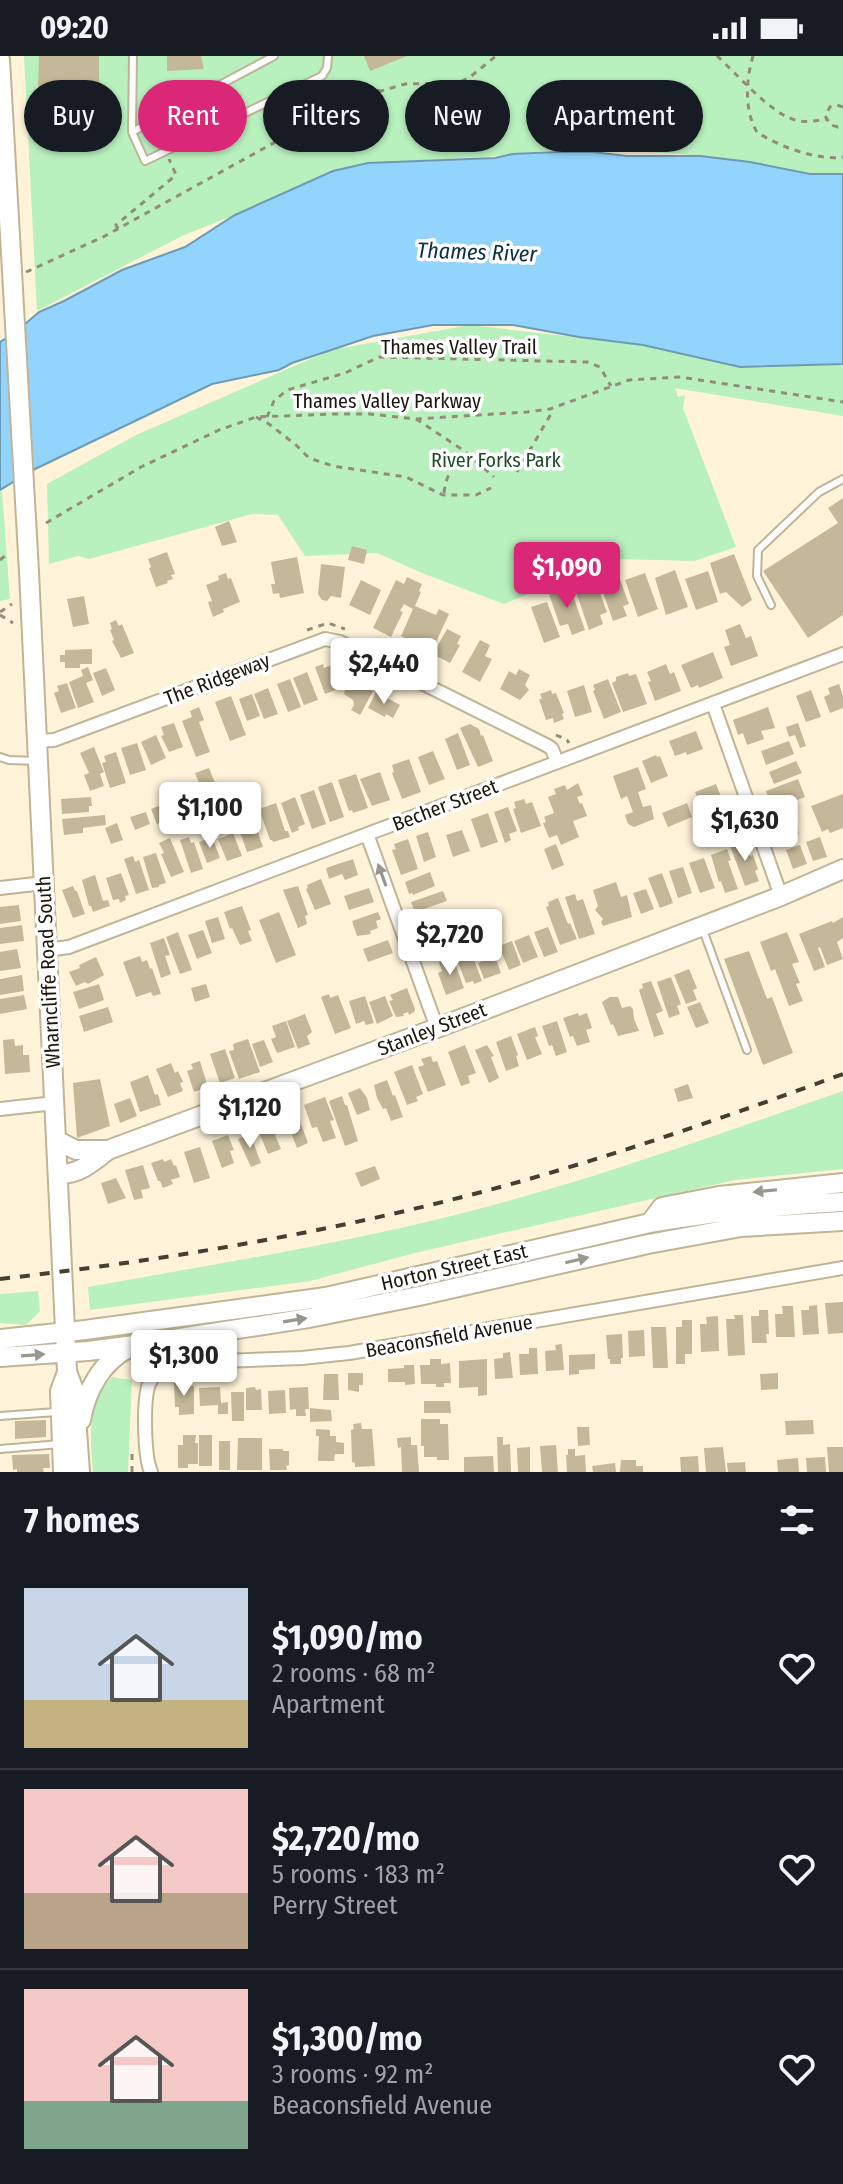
<!DOCTYPE html>
<meta charset="utf-8">
<style>
:root{--surface:#171b24;--page:#242831;--text:#f1f3f6;--muted:#9ea1a6;--line:#363941;--accent:#db2777}
body{margin:0;font-family:"Fira Sans Condensed",sans-serif;background:var(--page);color:var(--text);height:100vh;display:flex;flex-direction:column;font-size:30px;white-space:nowrap}
*{box-sizing:border-box;margin:0}
p{font-size:26px;color:var(--muted)}
.icon{flex:none;width:44px;height:44px;fill:none;stroke:currentColor;stroke-width:2;stroke-linecap:round;stroke-linejoin:round}
.map{position:relative;height:1416px;overflow:hidden}
.drawer{display:flex;flex-direction:column;background:var(--surface);flex:1}
.drawer>*{flex:none}
.guide{position:absolute;left:24px;top:24px;width:796px;height:72px;display:flex;gap:16px}
.price{position:absolute;translate:-50% -68px;padding:0 18px;border-radius:8px;background:#fff;color:#222;font-size:26px;line-height:52px;filter:drop-shadow(0 2px 4px #0008)}
.price::after{content:'';position:absolute;left:50%;top:48px;width:24px;height:18px;margin-left:-12px;background:inherit;clip-path:polygon(0 0,100% 0,50% 100%)}
.price.selected{background:var(--accent);color:#fff}
ul{padding:0;list-style:none}
li{display:flex;align-items:center;gap:24px;height:200px;padding:0 24px}
li+li{border-top:2px solid var(--line)}
li span{display:grid;place-items:center;flex:none;width:224px;height:160px;border-radius:0px;color:#555}
li>.icon{margin-inline-start:auto}
span .icon{width:96px;height:96px;fill:#fffc;stroke-width:1}
li b{font-size:34px}
h2{display:flex;justify-content:space-between;align-items:center;height:96px;padding:0 24px;font-size:34px}
.chip{padding:0 28px;border-radius:36px;background:var(--surface);box-shadow:0 2px 6px #0004;font-size:28px;line-height:72px}
.chip.selected{background:var(--accent);color:#fff}
.status{display:flex;justify-content:space-between;align-items:center;height:56px;padding:0 40px;background:var(--surface);direction:ltr}
.status svg{height:22px;fill:currentColor}
.map>svg:first-child{display:block}
.green{fill:#b8f0be}
.water{fill:#92d4fc;stroke:#6e9bb4;stroke-width:2}
.building{fill:#c5b899}
.lines{fill:none;stroke-linecap:round;stroke-linejoin:round}
.lane-casing{stroke:#c1b496;stroke-width:10}
.street-casing{stroke:#c1b496;stroke-width:16}
.secondary-casing{stroke:#c1b496;stroke-width:22}
.path{stroke:#948c79;stroke-width:3;stroke-dasharray:6 6;stroke-linecap:butt}
.lane{stroke:#fff;stroke-width:6}
.street{stroke:#fff;stroke-width:12}
.secondary{stroke:#fff;stroke-width:18}
.rail{stroke:#453f31;stroke-width:4;stroke-dasharray:10 10;stroke-linecap:butt}
.secondary-bridge-casing{stroke:#c1b496;stroke-width:22;stroke-linecap:butt}
.secondary-bridge{stroke:#fff;stroke-width:18}
.oneway{fill:#989691}
.labels{text-anchor:middle;dominant-baseline:central;stroke-width:7;stroke-linejoin:round;paint-order:stroke}
.street-label{font-size:20px;fill:#1b160b;stroke:#fff}
.park-label{font-size:20px;fill:#1c4d26;stroke:#fff}
.water-label{font-size:22px;font-style:italic;fill:#072f43;stroke:#fff}
</style>
<div class="status"><b>09:20</b><svg viewBox="0 0 49 12"><path d="M0 12V9h3v3zM5 12V6h3v6zM10 12V3h3v9zM15 12V0h3v12zM26 1h20v11H26zM47 4h2v5h-2z"/></svg></div>
<div class="map">
<svg width="843" height="1416" viewBox="0 0 843 1416">
<rect width="100%" height="100%" fill="#fff4da"/>
<path class="green" d="M24,0H843V118H810L750,106L670,97L565,93L484,101L368,107L184,179L37,255Z
M470,269L643,289L740,311L840,307L843,308V360L675,332L678,341L685,339L683,352L736,491L694,505L583,502L543,532L504,548L422,517L377,497L305,500L278,459L252,458L89,503L78,500L49,508L47,428L136,379L331,294Z
M2,435L10,543L0,545V436Z
M843,1035V1113L735,1124L415,1197L310,1225L90,1254L88,1231C221,1207 355,1186 486,1151C607,1119 725,1076 843,1035Z
M38,1235L40,1255L26,1269L0,1267V1238Z
M112,1321L132,1324L128,1416H93C90,1381 87,1349 112,1321Z"/>
<path class="water" d="M558,96H593L627,100H700L750,106L810,118H843V308L740,311L643,289L579,281L513,269H433L373,280L292,307L279,314L212,328L33,414L0,434V286L12,279L39,256L64,245L122,214L185,191L235,159L333,115L368,107L495,102L512,98Z"/>
<path class="building" d="M39,0H99V36L38,35Z
M167,0H201L204,13L167,15Z
M364,0H407L370,15Z
M843,442V559L808,582L763,515L838,467L828,452Z
M229,465L237,486L222,490L215,471Z
M352,490L367,494L364,508L348,504Z
M167,496L175,518L171,519L173,523L167,525L168,527L156,531L149,512L151,511L148,503Z
M734,498L752,544L742,551L726,536L720,538L710,507Z
M297,501L304,537L280,542L279,537L273,538L271,528H275L271,506Z
M321,508L345,511L341,542L331,540L327,545L322,544L318,538Z
M675,514L688,551L666,559L655,522Z
M617,515L629,548L623,550L627,560L613,565L599,525H603L601,521Z
M708,515L718,546L696,554L685,523Z
M226,517L228,523L231,522L240,546L223,553L224,556L213,561L208,546L212,545L206,529L219,524L218,520Z
M645,517L658,553L638,561L625,524Z
M407,521L422,528L419,535L421,536L415,550L436,559L439,553L449,558L431,597L415,592L418,584L413,582L411,585L401,580L413,553L404,548L400,555L403,556L391,581L373,572L396,524L404,528Z
M361,524L381,534L370,559L349,549Z
M595,524L607,556L600,559L603,568L589,574L574,530Z
M570,531L585,574L572,579L568,568L560,570L549,538Z
M84,540L89,568L73,571L67,543Z
M547,546L560,581L544,587L531,551Z
M116,564L119,570L122,568L134,597L121,602L112,585L114,584L110,574L112,573L110,567Z
M740,568L746,582L751,580L758,600L731,610L724,591L730,589L725,574Z
M447,573L461,580L457,588L460,589L450,607L433,598Z
M480,584L490,589L485,600L492,603L480,626L462,616Z
M92,593V608H80V612H65V606H60V599H65V594Z
M713,596L723,622L699,632L698,629L691,632L681,609Z
M323,608L324,612L332,609L341,632L325,638L315,611Z
M666,608L670,618L674,616L681,635L655,645L648,626L651,625L647,616Z
M88,611L93,624L86,627L94,646L78,652L69,626L83,620L81,614Z
M106,612L115,634L102,640L93,617Z
M519,613L530,619L525,629L529,634L520,644L500,633L509,615L516,619Z
M307,616L318,644L304,649L293,622Z
M628,617L629,620L636,618L647,648L623,656L612,627L616,625V621Z
M290,623L301,651L288,656L277,628Z
M608,623L621,656L604,663L593,635L595,634L593,629Z
M348,624L373,635L360,659L351,654L354,649L353,644L344,638Z
M67,627L76,652L61,657L54,637L59,635L57,630Z
M839,628L843,640V652L830,657L824,641L830,638L828,632Z
M584,629L592,656L575,661L567,635Z
M268,632L278,658L264,663L254,638Z
M551,634L552,638L556,637L564,657L562,658L564,663L554,667L553,662L546,664L539,643H542L540,638Z
M811,634L821,661L806,666L796,640Z
M376,636L400,649L393,662L386,658L385,661L368,652Z
M252,638L260,660L247,665L239,643Z
M231,640L246,679L230,685L215,646Z
M199,651L204,664L199,666L210,696L196,701L182,665L192,661L190,655Z
M768,651L775,672L761,675L764,683L747,689L743,677L738,679L733,664Z
M174,667L183,691L169,696L161,680L164,679L161,671Z
M798,667L806,690L800,692L795,679L789,681L786,671Z
M470,668L479,673L481,680L483,679L493,705L478,711L460,672Z
M696,675L703,693L687,699L686,696L675,700L669,685Z
M458,677L470,709L457,714L445,683Z
M156,679L166,702L151,709L141,686Z
M789,685L794,698L766,709L761,695Z
M137,687L146,714L130,719L121,692Z
M94,691L104,716L100,718L104,730L90,735L84,719L89,717L80,697Z
M433,695L445,723L429,729L418,701Z
M116,696L126,727L110,732L102,707L106,706L104,700Z
M656,699L657,701L660,700L668,720L651,727L642,705Z
M409,703L421,736L402,743L392,717L394,716L392,709Z
M796,705L802,717L774,728L769,716Z
M638,711L646,733L638,736L643,751L651,749L654,763L634,771L628,768L625,759L633,756L627,740L621,743L613,720Z
M209,712L215,727L201,732L195,717Z
M380,716L390,744L372,750L360,723Z
M356,718L368,752L353,757L352,754L349,755L338,724Z
M798,723L805,741L773,753L766,735Z
M332,726L344,761L330,766L318,731Z
M578,727L583,739L577,741L580,748L582,747L587,760L573,765L579,781L561,789L557,779L549,782L543,767L546,766L544,761L554,757L548,741L556,738L554,733L565,729L567,734Z
M716,728L723,746L702,754L695,736Z
M314,734L326,768L312,773L300,739Z
M843,738V772L830,777L828,773L822,776L811,750Z
M91,741L92,750H89V756L62,758L61,743Z
M295,741L305,768L298,771L299,774L292,777L281,747Z
M524,743L526,748L532,746L541,770L521,777L513,753L516,752L514,746Z
M172,745L177,756L166,761L168,764L157,768L151,753Z
M276,747L285,775H288L290,781L273,786L272,784H270L259,753Z
M687,747L692,761L668,771L662,757Z
M508,751L517,775L509,778L511,784L505,787L494,756Z
M734,752L739,768L701,778L696,764Z
M146,756L150,768L135,774L130,761Z
M488,757L498,786L481,792L471,763Z
M105,759L106,769L83,772V777L64,779L62,763Z
M793,762L799,778L779,785L774,769Z
M254,765L263,791L247,796L238,770Z
M117,767L123,784L111,788L105,772Z
M462,774L470,795L453,801L446,779Z
M428,776L436,801L424,806L416,780Z
M233,777L242,800L227,805L218,783Z
M189,781L191,787L194,786L203,813L191,817L180,784Z
M212,781L220,802L207,807L199,786Z
M820,781L827,801L813,805L806,786Z
M170,782L184,816L171,821L161,798L164,797L159,787Z
M408,783L418,813L401,819L392,794L396,793L394,788Z
M740,783L744,795L747,793L750,800L753,799L758,813L755,815L759,825L745,830L729,787Z
M556,788L564,809L552,814L544,793Z
M800,789L807,808L793,813L786,794Z
M727,793L731,804L728,805L738,833L725,837L721,825L719,826L711,799Z
M156,797L166,827L159,829V831L152,832L143,801Z
M133,800L135,806L139,804L149,834L136,838L124,803Z
M704,802L715,832L700,837L689,807Z
M353,803L358,819L345,824L342,818L329,823L326,812Z
M683,811L692,837L678,842L669,815Z
M430,816L435,830L413,839L412,837L409,838L405,826Z
M121,817L129,839L125,840L126,844L120,847L119,843L113,844L106,822Z
M662,817L673,847L660,852L648,822Z
M95,819L103,845L108,844L110,850L93,856L91,850H89L82,824Z
M321,823L331,848L315,854L306,833L308,832L307,829Z
M616,826L621,841L627,839L632,861L603,870L601,866L603,863L595,854L598,850L593,834Z
M73,830L75,835H77L85,858L73,862L62,834Z
M298,830L308,859L305,860L307,868L298,872L283,834Z
M369,832L374,846L349,854L344,840Z
M646,833L654,853L641,858L633,837Z
M443,835L447,845L415,856L411,846Z
M575,838L577,845L583,843L595,878L579,883L565,841Z
M558,842L568,868L570,867L577,883L560,889L546,851L549,850L548,846Z
M19,849L21,865L0,868V851Z
M242,850L251,874L248,875L252,885L240,889L232,872L230,873L224,856Z
M279,856L296,899L276,907L259,864Z
M378,856L381,863L376,865L378,872L370,875L371,878L357,880L352,865Z
M218,861L225,883L212,887L205,865Z
M843,861V882L837,886L843,903L827,909L820,891L818,892L825,911L814,915L799,878L832,865L833,867Z
M441,864L442,868L453,864L456,873L426,883L422,871Z
M22,869L24,885L0,888V872Z
M548,871L558,896L544,901L534,876Z
M203,874L212,897L197,903L188,879Z
M178,876L192,914L180,918L166,881Z
M787,876L799,906L792,908L800,927L796,928L803,945L789,950L775,913L771,915L760,886Z
M529,879L538,901L523,907L514,885Z
M164,882L170,899L165,900L171,918L161,922L150,887Z
M388,884L393,897L368,906L363,893Z
M512,885L521,909L509,914L499,890Z
M492,891L501,917L484,923L478,907L483,905L480,896Z
M17,893L21,912L0,915V896Z
M749,895L767,943L772,941L793,997L763,1009L724,903Z
M471,896L482,925L474,928L473,925L466,927L456,901Z
M140,900L142,906L147,904L150,913L152,912L161,938L153,940L151,936L136,941L123,906Z
M96,901L104,919L88,928L85,926L76,930L69,916L80,912L79,909Z
M450,902L453,911L456,910L464,932L446,939L438,917L442,915L439,906Z
M689,913L697,932L693,934L697,944L686,948L674,919Z
M22,919L24,935L0,939V923Z
M671,921L681,948L677,950L680,958L669,962L657,926Z
M651,925L663,955L656,958L664,978L654,981L639,934L643,932L642,928Z
M99,928L104,944L79,953L73,936Z
M206,928L210,941L195,946L191,932Z
M407,932L415,953L414,956L409,959L408,956L403,958L404,960L396,961L389,945L393,944L390,939Z
M329,938L330,942L338,939L351,972L335,978L321,941Z
M24,939L27,953L0,958V943Z
M365,940L374,967L366,969L364,965L356,968L349,945Z
M385,940L393,960L377,968L369,946Z
M610,941H618L622,952L630,950L633,953L634,963L639,975L618,980L613,968L611,969L602,946Z
M700,946L709,967L696,972L687,951Z
M108,951L113,966L84,976L79,960Z
M578,957L579,960L587,957L592,972L586,974L590,986L577,990L573,980L570,981L563,962Z
M305,958L312,976L307,980L310,988L298,993L287,965Z
M286,965L295,991L277,997L271,983L276,981L272,970Z
M557,965L567,996L556,1000L552,989L549,990L542,970Z
M535,971L538,980L535,981L542,998L527,1004L517,978Z
M511,980L518,999L516,1000L519,1010L506,1015L496,986Z
M14,983L15,990L23,989V999H29L30,1016L5,1018L3,984Z
M248,983L260,1016L239,1023L229,995L234,994L233,988Z
M264,984L273,1006L260,1011L252,988Z
M465,989L476,1017L468,1020L470,1027L461,1030L448,996Z
M487,989L494,1000L491,1001L499,1022L489,1027L475,994Z
M225,993L235,1022L220,1027L210,998Z
M431,1000L433,1006L437,1005L446,1029L428,1036L418,1011L424,1009L421,1003Z
M200,1005L208,1031L194,1036L187,1015L193,1013L191,1008Z
M171,1007L175,1017L178,1015L183,1026L180,1027L183,1035L168,1041L156,1013Z
M412,1009L423,1038L416,1041L418,1045L407,1049L394,1016Z
M148,1019L155,1039L158,1038L161,1049L140,1056L130,1026Z
M100,1023L110,1070L77,1082L73,1027Z
M387,1024L393,1040L395,1039L403,1061L391,1065L386,1052L383,1053L377,1042L374,1029Z
M688,1028L693,1042L678,1046L674,1033Z
M360,1032L367,1042L370,1054L357,1059L348,1037Z
M342,1040L345,1049H347L358,1085L345,1090L329,1045Z
M325,1041L334,1064L330,1065L336,1082L323,1086L317,1071L312,1072L304,1049Z
M130,1042L137,1060L120,1067L114,1048Z
M296,1054L308,1087L297,1092L290,1074L285,1076L279,1060Z
M272,1057L280,1077L275,1079L281,1093L268,1098L254,1064Z
M250,1078L261,1107L251,1111L238,1083Z
M228,1079L234,1094L230,1095L234,1107L222,1112L212,1085Z
M200,1091L210,1122L194,1127L184,1096Z
M163,1103L164,1106L171,1103L174,1110L176,1109L180,1121L171,1124L173,1128L163,1132L160,1125H158L151,1107Z
M143,1109L150,1132L141,1134L143,1142L134,1144L125,1114Z
M375,1110L380,1123L361,1131L355,1117Z
M116,1122L126,1142L108,1148L101,1127Z
M843,1246V1277L828,1278L825,1247Z
M817,1249L819,1278L803,1279L801,1254H809V1250Z
M782,1250H793L795,1281H776L775,1258H783Z
M759,1254H768L769,1278H766L767,1287H752L751,1260H759Z
M734,1259H743L745,1299L728,1300L726,1263H735Z
M718,1260L719,1295L701,1296L700,1268H707L706,1261Z
M682,1264H692V1298H685V1308H676V1271H682Z
M651,1271H666L668,1312H653Z
M644,1274L645,1300L629,1301L628,1275Z
M622,1278L623,1302H621V1308H610V1303H608L606,1279Z
M562,1288L564,1314L546,1315L545,1295L556,1294L555,1289Z
M529,1292H537L538,1318L520,1319L519,1298H529Z
M510,1296L513,1322L495,1323L494,1303L503,1302V1297Z
M595,1298V1313L579,1314V1318L569,1319V1299Z
M430,1303H441V1308L450,1307L451,1327H444V1331H436V1328H421L420,1309H430Z
M487,1303V1339L478,1340V1331L459,1332V1305Z
M404,1309H414L415,1328L405,1329V1326H388V1313L404,1312Z
M348,1317H363V1329H359V1336L348,1334Z
M778,1317V1333L761,1334L760,1318Z
M324,1318H338L339,1344H323Z
M186,1326V1330H194V1358L179,1359V1351H175L174,1327Z
M220,1331L221,1347L228,1346V1358H218V1349L200,1350L199,1332Z
M255,1331L256,1334L261,1333L262,1354H246V1332Z
M308,1331L309,1353H305L306,1360H296V1353L290,1354L289,1332Z
M285,1334L286,1357L269,1358L268,1335Z
M231,1336H244V1365H232Z
M424,1345H450L451,1357H424Z
M310,1352L331,1354L332,1365L310,1366Z
M421,1363H440V1368H448L449,1404H437V1401H424V1390H421Z
M46,1364V1381L15,1383V1365Z
M813,1364L814,1378L786,1379L785,1365Z
M361,1367L362,1373H372L375,1410L355,1411V1407L352,1406L351,1374L354,1373L353,1368Z
M577,1371H589L590,1389L578,1390Z
M316,1373L330,1374V1380H336V1386L344,1387V1398H335L334,1405H318L319,1380H316Z
M183,1379H196L195,1387H198V1408H188V1412H178V1389H183Z
M199,1379H212V1410H199Z
M411,1381V1389H417L419,1416H402L401,1391L398,1392L397,1382Z
M497,1381H503V1389L510,1388L511,1416H498Z
M238,1382H262V1414H237Z
M219,1385H230V1414H219Z
M556,1389L558,1416H542L540,1390Z
M530,1391V1416H518L517,1392Z
M723,1391L726,1416H706L704,1392Z
M827,1391H843V1416H829Z
M269,1393H283V1395H289V1409L286,1410L287,1414H270Z
M568,1393H575V1400L585,1399L586,1416H567L566,1399H568Z
M49,1398L50,1412H43L44,1416H17V1413L13,1414L12,1399Z
M493,1400L494,1416H464V1401Z
M698,1400L699,1416H681L680,1401Z
M825,1401L826,1416H807L806,1402Z
M798,1402L799,1416H778L777,1404Z
M621,1404H636V1410H643V1416H620Z
M745,1406L746,1416H728L727,1407Z
M615,1407L616,1416H593L592,1410Z"/>
<g class="lines">
<defs>
<path id="lane" d="M133,0L132,76L145,105L322,20L327,12L328,0
M132,76L274,0
M771,549L757,520L758,494L819,436L843,423
M0,701L9,704L36,705
M703,874L747,994
M0,1360L56,1356
M0,1393L60,1388"/>
<path id="street" d="M713,648L781,840
M37,685L54,684L325,583L340,586L548,690L552,693L557,706
M367,778L437,972
M0,832L44,827
M46,894L69,891L843,598
M0,1053L55,1047
M151,1416C144,1400 143,1344 149,1328C154,1317 161,1311 171,1307L302,1302L349,1297L843,1212"/>
<path id="secondary" d="M0,4L13,233
M29,516L67,1316L74,1334L80,1416
M56,1084L76,1094H108L437,972L781,840L843,813
M59,1118C78,1119 93,1106 108,1094
M650,1167L662,1151L719,1140L843,1127
M0,1283L85,1274L326,1241L650,1167C714,1156 778,1149 843,1146
M0,1301L88,1295L135,1289L309,1262L419,1240L648,1188L741,1171L843,1165
M81,1364C86,1335 102,1305 129,1292
M63,1416L60,1335L67,1316"/>
</defs>
<use href="#lane" class="lane-casing"/>
<use href="#street" class="street-casing"/>
<use href="#secondary" class="secondary-casing"/>
<path class="path" d="M717,0C736,17 771,58 795,64C805,67 816,65 826,63
M753,0C746,23 744,55 757,76C777,90 819,105 843,101
M330,26L335,29L381,35
M843,51L837,49L830,51L825,60L831,69L838,71L843,68
M118,173L116,169L176,119L169,103
M26,216L103,181L328,57L381,35L405,28L453,27L462,25L470,21L496,0
M256,361L269,368L296,389L309,402L333,410L406,421L443,439H476L491,432
M267,361L274,345L287,334L345,317L379,301L587,306L600,311L611,330
M416,363L466,396L494,421
M517,416L551,358L550,353
M444,437C446,419 453,409 466,396
M46,467L141,411L219,374L256,361L332,358H370L416,363L527,356L550,353L629,324L680,321L843,346
M0,504L7,498
M0,556L12,548
M0,559L13,567
M307,574L328,567L345,573
M556,679L567,684L569,687
M132,1416V1396"/>
<use href="#lane" class="lane"/>
<use href="#street" class="street"/>
<use href="#secondary" class="secondary"/>
<path class="rail" d="M0,1223C176,1203 351,1173 522,1125C631,1094 737,1057 843,1018"/>
<defs>
<path id="secondary-bridge" d="M13,233L29,516"/>
</defs>
<use href="#secondary-bridge" class="secondary-bridge-casing"/>
<use href="#secondary-bridge" class="secondary-bridge"/>
</g>
<defs><path id="oneway-solid" d="M-6-.8H1V-3.2L6.5 0L1 3.2V.8H-6Z" transform="scale(2)"/></defs>
<g class="oneway">
<use href="#oneway-solid" transform="translate(382 819) rotate(-110)"/>
<use href="#oneway-solid" transform="translate(765 1135) rotate(174)"/>
<use href="#oneway-solid" transform="translate(577 1204) rotate(-13)"/>
<use href="#oneway-solid" transform="translate(295 1264) rotate(-9)"/>
<use href="#oneway-solid" transform="translate(33 1299) rotate(-4)"/>
</g>
<g class="labels">
<g class="street-label">
<text x="459" y="291">Thames Valley Trail</text>
<text x="387" y="345">Thames Valley Parkway</text>
<text transform="translate(217 623) rotate(-21)">The Ridgeway</text>
<text transform="translate(445 749) rotate(-21)">Becher Street</text>
<text transform="translate(48 916) rotate(-93)">Wharncliffe Road South</text>
<text transform="translate(432 973) rotate(-21)">Stanley Street</text>
<text transform="translate(454 1211) rotate(-13)">Horton Street East</text>
<text transform="translate(449 1280) rotate(-10)">Beaconsfield Avenue</text>
</g>
<g class="park-label">
<text x="496" y="404">River Forks Park</text>
</g>
<g class="water-label">
<text transform="translate(477 196) rotate(2)">Thames River</text>
</g>
</g>
</svg>
<b class="price selected" style="left:567px;top:554px">$1,090</b>
<b class="price" style="left:384px;top:650px">$2,440</b>
<b class="price" style="left:210px;top:794px">$1,100</b>
<b class="price" style="left:745px;top:807px">$1,630</b>
<b class="price" style="left:450px;top:921px">$2,720</b>
<b class="price" style="left:250px;top:1094px">$1,120</b>
<b class="price" style="left:184px;top:1342px">$1,300</b>
<div class="guide">
<a class="chip">Buy</a>
<a class="chip selected">Rent</a>
<a class="chip">Filters</a>
<a class="chip">New</a>
<a class="chip">Apartment</a>
</div>
</div>
<section class="drawer">
<h2>7 homes<svg class="icon" aria-label="filters" viewBox="0 0 24 24"><path d="M4 7h16M4 17h16"/><circle cx="9" cy="7" r="2"/><circle cx="15" cy="17" r="2"/></svg></h2>
<ul>
<li><span style="background:linear-gradient(#c9d6e8 70%,#c2b280 0)"><svg class="icon" aria-label="home" viewBox="0 0 24 24"><path d="M3 11l9-7 9 7M6 9v11h12V9"/></svg></span><div><b>$1,090/mo</b><p>2 rooms · 68 m²</p><p>Apartment</p></div><svg class="icon" aria-label="heart" viewBox="0 0 24 24"><path d="M12 20l-8-8c-3-5 5-10 8-4 3-6 11-1 8 4z"/></svg></li>
<li><span style="background:linear-gradient(#f6c9c9 65%,#b9a48a 0)"><svg class="icon" aria-label="home" viewBox="0 0 24 24"><path d="M3 11l9-7 9 7M6 9v11h12V9"/></svg></span><div><b>$2,720/mo</b><p>5 rooms · 183 m²</p><p>Perry Street</p></div><svg class="icon" aria-label="heart" viewBox="0 0 24 24"><path d="M12 20l-8-8c-3-5 5-10 8-4 3-6 11-1 8 4z"/></svg></li>
<li><span style="background:linear-gradient(#f6c9c9 70%,#7fa58c 0)"><svg class="icon" aria-label="home" viewBox="0 0 24 24"><path d="M3 11l9-7 9 7M6 9v11h12V9"/></svg></span><div><b>$1,300/mo</b><p>3 rooms · 92 m²</p><p>Beaconsfield Avenue</p></div><svg class="icon" aria-label="heart" viewBox="0 0 24 24"><path d="M12 20l-8-8c-3-5 5-10 8-4 3-6 11-1 8 4z"/></svg></li>
</ul>
</section>
